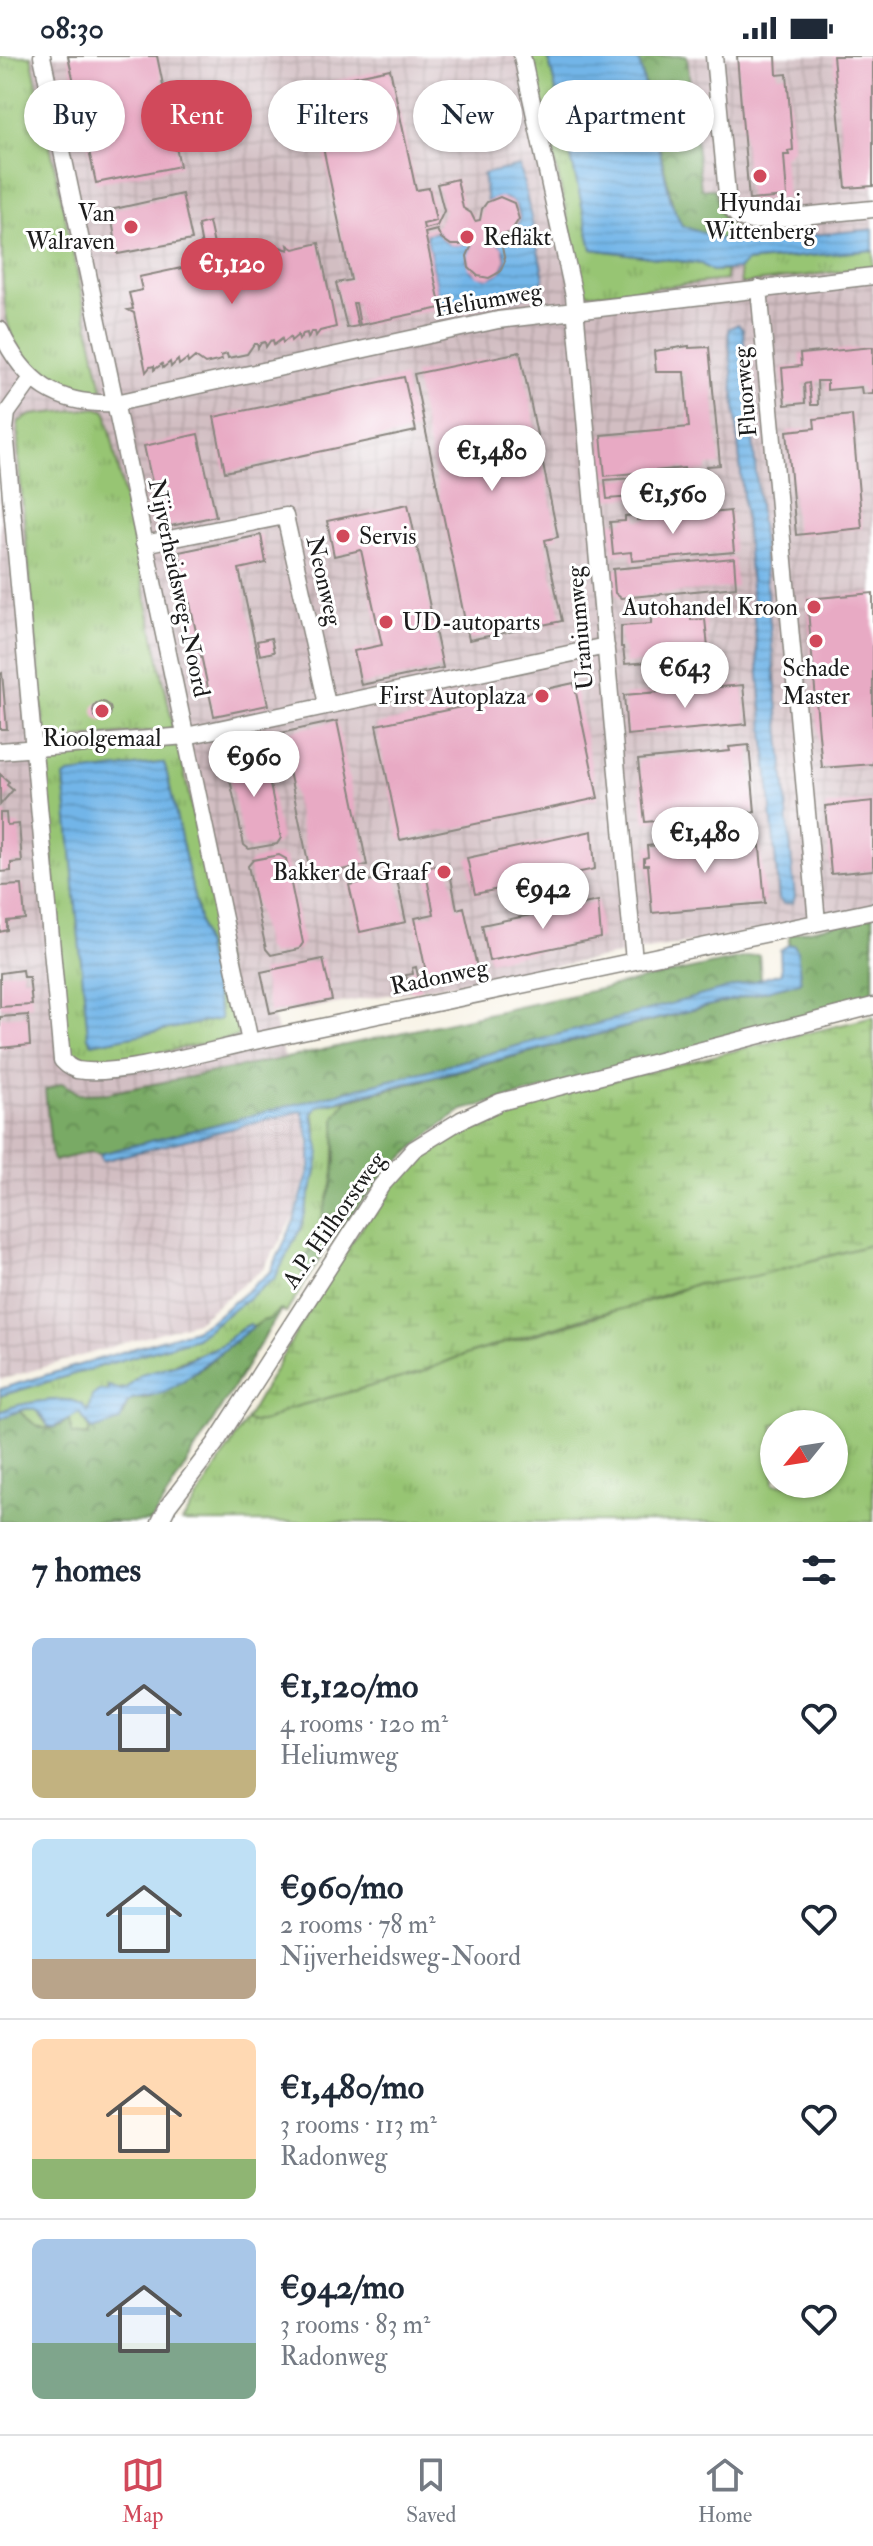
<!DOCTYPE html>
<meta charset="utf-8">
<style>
:root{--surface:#fff;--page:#f2f2f3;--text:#1f2937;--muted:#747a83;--line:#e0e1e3;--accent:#d1495b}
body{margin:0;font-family:"IM FELL Double Pica",serif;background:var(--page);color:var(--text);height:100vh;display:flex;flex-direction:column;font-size:30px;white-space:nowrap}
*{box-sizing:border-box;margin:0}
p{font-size:26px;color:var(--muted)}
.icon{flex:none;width:44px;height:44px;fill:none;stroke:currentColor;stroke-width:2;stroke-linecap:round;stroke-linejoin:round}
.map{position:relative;height:1466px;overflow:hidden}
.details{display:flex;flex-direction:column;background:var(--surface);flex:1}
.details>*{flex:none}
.top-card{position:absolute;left:24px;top:24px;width:826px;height:72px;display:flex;gap:16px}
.needle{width:52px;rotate:240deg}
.tools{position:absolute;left:760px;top:1354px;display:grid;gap:16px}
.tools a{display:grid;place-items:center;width:88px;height:88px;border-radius:50%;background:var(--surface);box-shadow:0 2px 6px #0004;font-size:40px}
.price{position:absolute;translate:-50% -68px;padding:0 18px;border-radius:28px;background:#fff;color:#222;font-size:26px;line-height:52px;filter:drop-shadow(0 2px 4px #0008)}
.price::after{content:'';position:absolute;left:50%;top:48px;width:24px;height:18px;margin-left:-12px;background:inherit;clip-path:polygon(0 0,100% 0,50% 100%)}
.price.active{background:var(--accent);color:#fff}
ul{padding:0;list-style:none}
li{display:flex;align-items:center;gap:24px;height:200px;padding:0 32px}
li+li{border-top:2px solid var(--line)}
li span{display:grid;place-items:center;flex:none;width:224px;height:160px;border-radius:12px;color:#555}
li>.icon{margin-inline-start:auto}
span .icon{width:96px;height:96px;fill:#fffc;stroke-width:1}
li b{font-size:34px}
h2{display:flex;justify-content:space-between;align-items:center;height:96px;padding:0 32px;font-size:34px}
.tag{padding:0 28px;border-radius:36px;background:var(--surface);box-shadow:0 2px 6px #0004;font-size:28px;line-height:72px}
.tag.active{background:var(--accent);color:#fff}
.status{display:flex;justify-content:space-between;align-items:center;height:56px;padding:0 40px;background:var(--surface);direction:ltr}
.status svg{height:22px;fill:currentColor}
.tabs{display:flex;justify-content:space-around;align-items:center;height:112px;border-top:2px solid var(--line);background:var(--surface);font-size:22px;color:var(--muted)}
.tabs a{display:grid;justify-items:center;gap:4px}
.tabs .active{color:var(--accent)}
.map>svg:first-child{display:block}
.industrial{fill:url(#industrial-grid)}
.grass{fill:url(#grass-tufts);stroke:#5a7048;stroke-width:2;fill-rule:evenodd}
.forest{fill:url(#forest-crowns);stroke:#4a6340;stroke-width:2}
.wetland{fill:url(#wetland-marsh);stroke:#5a7048;stroke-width:2}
.water{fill:url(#water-rules);stroke:#476882;stroke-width:2}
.building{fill:#e8aac4}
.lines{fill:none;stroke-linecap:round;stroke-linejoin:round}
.minor-casing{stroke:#89867f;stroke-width:19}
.minor{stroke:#fff;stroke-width:16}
.poi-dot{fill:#d1495b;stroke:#fff;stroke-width:3}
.labels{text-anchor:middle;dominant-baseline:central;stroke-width:6;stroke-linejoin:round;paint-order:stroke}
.poi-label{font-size:24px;fill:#1c1c1c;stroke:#fff;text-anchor:end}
.street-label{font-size:24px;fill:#1c1c1c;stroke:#fff}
</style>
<div class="status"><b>08:30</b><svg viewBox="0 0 49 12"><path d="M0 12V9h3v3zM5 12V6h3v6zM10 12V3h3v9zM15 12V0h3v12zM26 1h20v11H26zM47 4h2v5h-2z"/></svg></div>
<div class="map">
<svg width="873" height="1466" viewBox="0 0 873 1466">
<defs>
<pattern id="industrial-grid" width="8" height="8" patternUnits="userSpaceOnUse" patternTransform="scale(2)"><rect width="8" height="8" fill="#d2bec2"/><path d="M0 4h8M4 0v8" fill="none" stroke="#b4a3a6"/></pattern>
<pattern id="grass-tufts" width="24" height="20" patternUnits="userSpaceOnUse" patternTransform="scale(2)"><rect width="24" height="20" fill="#97c573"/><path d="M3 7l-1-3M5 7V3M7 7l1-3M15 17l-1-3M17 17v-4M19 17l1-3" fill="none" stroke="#82a963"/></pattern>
<pattern id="forest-crowns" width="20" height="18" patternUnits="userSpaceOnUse" patternTransform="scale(2)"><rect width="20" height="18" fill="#79aa65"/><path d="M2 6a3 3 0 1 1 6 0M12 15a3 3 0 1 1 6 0" fill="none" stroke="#628a52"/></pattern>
<pattern id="wetland-marsh" width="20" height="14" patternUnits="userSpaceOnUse" patternTransform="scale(2)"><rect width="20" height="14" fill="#97c573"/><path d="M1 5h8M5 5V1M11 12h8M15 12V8" fill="none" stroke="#82a963"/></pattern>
<pattern id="water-rules" width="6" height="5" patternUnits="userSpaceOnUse" patternTransform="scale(2)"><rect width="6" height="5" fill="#72b5e8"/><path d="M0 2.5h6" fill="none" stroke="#629bc6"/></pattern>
</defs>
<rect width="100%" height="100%" fill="#fff"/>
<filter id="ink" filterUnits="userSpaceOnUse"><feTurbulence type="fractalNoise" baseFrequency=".0125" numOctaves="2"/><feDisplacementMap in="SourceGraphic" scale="16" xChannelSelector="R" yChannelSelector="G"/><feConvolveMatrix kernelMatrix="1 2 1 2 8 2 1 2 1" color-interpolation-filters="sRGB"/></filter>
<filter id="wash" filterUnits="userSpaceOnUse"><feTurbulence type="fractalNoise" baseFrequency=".006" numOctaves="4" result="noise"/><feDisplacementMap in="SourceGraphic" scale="32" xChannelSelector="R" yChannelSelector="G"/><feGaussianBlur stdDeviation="1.8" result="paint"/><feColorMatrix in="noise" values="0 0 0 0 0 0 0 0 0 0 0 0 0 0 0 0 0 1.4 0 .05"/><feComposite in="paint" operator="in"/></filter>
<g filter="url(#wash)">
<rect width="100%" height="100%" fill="#f6f1e2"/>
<path class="industrial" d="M0,0H873V855L272,959L302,1057L311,1101L294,1161L264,1212L196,1266L0,1324Z"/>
<path class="grass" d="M0,0H31L102,333L93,338C61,330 32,318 15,286C5,269 5,245 3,226C0,151 0,75 0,0Z
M532,0H548L592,193L701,208L712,215H726V224L604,237H587L583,234Z
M873,194V211L741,228L739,213L746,206Z
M97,352L106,355L173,670L169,673L48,685L45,681L19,409L18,369L19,365L31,359Z
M172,689L177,690L183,711L239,978L236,981L110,1007L90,1009L72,1005L68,999L45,703ZM164,707L220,963L92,988L88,981V972Z
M348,1044C328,1066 339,1102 332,1130C324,1159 314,1187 300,1213L307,1224L286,1257L279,1254L270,1263L253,1271L250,1268L237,1275L223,1288L135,1323L126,1332L109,1334L88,1356C84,1353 82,1349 78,1347C65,1339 13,1348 0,1356V1340L196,1282L275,1222L301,1172L315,1120L317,1081L313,1055L318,1050Z
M873,1188V1466H182L246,1364C261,1371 274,1361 287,1353L419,1317L455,1302L665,1240L697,1227L707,1228L777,1214ZM774,1368H834V1428H774Z
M29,1351L35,1353L48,1370L79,1357L90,1372L88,1380L72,1378L69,1363C47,1380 37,1372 19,1355Z"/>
<path class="forest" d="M638,0H687L701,133H715C721,169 728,169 758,185C735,188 691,182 676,163Z
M873,860V948L463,1054C398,1097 347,1156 307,1224L300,1214L315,1184L332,1129L336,1105L335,1061L348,1044L801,926L794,890L788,889L790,878Z
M755,899H759L761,923L717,936L429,1014L100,1098L90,1096L54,1105L52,1102L45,1034L62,1027L80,1038L108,1037L286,1002Z
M279,1254H281L151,1466H0V1363L19,1355C36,1371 48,1381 69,1363L72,1378L88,1380L90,1372L93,1374L124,1359L127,1347L132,1343L147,1342L198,1315L241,1280L262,1265L270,1263Z"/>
<path class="wetland" d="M873,961V1188L755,1220L707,1228L697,1227L630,1251L590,1260L455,1302L419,1317L287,1353C274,1361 261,1371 246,1364C282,1302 316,1239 356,1180C374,1154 390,1128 412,1107C442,1079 476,1064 513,1049Z"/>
<path class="water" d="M548,0H638L671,146L682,170L733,187L873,173V194L754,205L746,206L739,213L712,215L701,208L592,193Z
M520,110L544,222C542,230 539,236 531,239L442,256L426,178L437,176C444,189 455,192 469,186L472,189L467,204L472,216L486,222C509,218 512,195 493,184L494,180C534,184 523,127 487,146L483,118Z
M738,268L743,274L795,841L793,847L783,848L779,843L728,273Z
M160,707H164L166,713L221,963L92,988L88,981L64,721L69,718Z
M788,889H794L797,894L801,926L318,1050L312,1057L320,1097L315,1120L301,1172L275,1222L196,1282L0,1340V1333L194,1274L214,1262L271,1215L294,1165L310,1111V1086L302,1055L102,1105L100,1098L429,1014L761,923L781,917L780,894Z
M250,1268L253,1271L249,1274L180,1327L162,1337L132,1343L127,1347L120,1365L93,1374L79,1357L54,1371L48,1370C35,1343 23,1353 0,1363V1356C14,1348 63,1339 78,1347C82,1348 86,1353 88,1356L92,1340L100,1334L108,1335V1330L120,1334L126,1332L141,1318L177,1308L223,1288L237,1275Z"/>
<g id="blocks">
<path class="building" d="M68,0H157L180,110L96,127L86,81L79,83L73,54L80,53Z
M737,0H776L777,19L787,18L793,94L788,95L789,99H784L787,141L749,144Z
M833,0H873V130L846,132Z
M390,13L416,134L429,132L436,165L423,168L424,173L437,170L444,155L437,128L457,123L463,152L471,157L475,165L480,164L482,153L487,146L500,141L514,147L519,163L510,177L494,179L492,184L502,191L505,205L500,216L489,222L478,220L469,212L467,200L472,189L469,185L460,189H451L441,182L437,174L425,177L441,252L360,269L356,247H353L358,270L347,272L336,227L351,224L310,30Z
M182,138L192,184L118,198L110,154Z
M209,166L214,189L202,191L198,169Z
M319,187L336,271L320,275L316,280L315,276H311L308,282L307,277L303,278L299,284L298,279L291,285L290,281L283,287L282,283L274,289L273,284L270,285L266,291L265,286L261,287L258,292L257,288H254L247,298L228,302L227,298L221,300L222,304L205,308L195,301L188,307L187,303L179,309L178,304L171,311L170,306L163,312L162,308L154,314V310L150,311L146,316L134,257L128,254L133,253L129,237L142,234L139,221L247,198L256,201L255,196L264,199L263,194L269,198L272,197V193L281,196L280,191L289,194L288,189L294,193Z
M689,290V292L709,291L720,409L707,410V415L685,417L684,412L605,420L601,379L689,371L684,316H656L654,295Z
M873,291V337L862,338L861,331L827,334V325H817L818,349H811L809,327L804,328L805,347L785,349L782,312L801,310L800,298Z
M520,296L558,481L545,484L562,565L469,584L414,318Z
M404,321L416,375L225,416L214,361Z
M852,359L862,472L796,479L787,375L815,372L814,363Z
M198,378L216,460L162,472L144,390Z
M705,420L706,429L691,430L692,446L635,451L634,441L607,443L605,424L633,422L634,426Z
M408,448L443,612L361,629L354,595L382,589L361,494L334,500L327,465Z
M730,455L734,496L632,505L631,496L613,498L610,466L625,465V460L637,459V464Z
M261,479L266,507L239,513L268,649L214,660L179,496Z
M734,502L736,531L621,542L615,537L613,513Z
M873,537V708L822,712L807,543Z
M691,557V564L705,563L709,601L625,608L623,591H621V570L651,568V560Z
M271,582L274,596L260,599L257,585Z
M2,617L7,673H0V618Z
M574,627L598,742L400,784L376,669Z
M743,629L747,668L627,679L624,639Z
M93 655a9 9 0 1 1 18 0a9 9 0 1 1-18 0Z
M337,665L367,809L311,820L281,677Z
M749,689L755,756L645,766L638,704L730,695L729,691Z
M259,694L264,699L281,782L277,788L249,793L244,789L226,705L231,699Z
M0,718L9,726L7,729L13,734L0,749Z
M873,745V814L831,818L825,750Z
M0,757H6L7,769L19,768L22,806L11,807V815L0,816Z
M592,775L595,813L475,838L467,802Z
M759,780L765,847L652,857L648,809H644V802L648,801L647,790Z
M279,799L286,803L303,887L299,893L271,899L266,893L248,810L253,804Z
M448,807L457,853L464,851L477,911L427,921L415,862L434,858L425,812Z
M396,819L406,866L360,876L349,829Z
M22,829L25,863L7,865V874L0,876V830Z
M598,845L601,882L489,905L482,869Z
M323,903L332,944L270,957L261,916Z
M416,911L421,934L410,936L406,919L413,918L412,912Z
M22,914L23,921H29L32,949L0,951V917Z
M28,959L30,989L0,992V961Z"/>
</g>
</g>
<g filter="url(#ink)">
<use href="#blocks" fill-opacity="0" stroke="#89867f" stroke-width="2"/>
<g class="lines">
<defs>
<path id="minor" d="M522,0L574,240L634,905
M714,0L728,149L739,161L751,165L873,153
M759,232L817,866
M0,274C24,327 58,350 116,347L498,264L873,220
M32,322L7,357L5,374L62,1004C67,1009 70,1012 77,1014C117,1021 208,995 250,986L42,0
M144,488L285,460L327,648
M0,695L186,680L606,590
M250,986L873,855
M160,1466L168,1450L215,1388L381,1130L414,1093L461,1064L500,1046L873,950"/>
</defs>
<use href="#minor" class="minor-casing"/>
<use href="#minor" class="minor"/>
</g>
</g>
<g class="poi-dot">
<circle cx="760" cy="120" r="8"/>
<circle cx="131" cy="171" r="8"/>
<circle cx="467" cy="181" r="8"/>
<circle cx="343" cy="480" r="8"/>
<circle cx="814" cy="551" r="8"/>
<circle cx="386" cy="566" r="8"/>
<circle cx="816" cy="585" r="8"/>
<circle cx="542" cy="640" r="8"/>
<circle cx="102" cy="655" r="8"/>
<circle cx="444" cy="816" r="8"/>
</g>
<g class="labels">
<g class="poi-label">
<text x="760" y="147" text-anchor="middle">Hyundai<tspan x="760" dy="28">Wittenberg</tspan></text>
<text x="115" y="157">Van<tspan x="115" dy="28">Walraven</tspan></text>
<text x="483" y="181" text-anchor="start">Refläkt</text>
<text x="359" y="480" text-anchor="start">Servis</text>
<text x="798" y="551">Autohandel Kroon</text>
<text x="402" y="566" text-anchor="start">UD-autoparts</text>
<text x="816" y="612" text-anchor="middle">Schade<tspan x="816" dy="28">Master</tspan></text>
<text x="526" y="640">First Autoplaza</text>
<text x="102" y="682" text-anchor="middle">Rioolgemaal</text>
<text x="428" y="816">Bakker de Graaf</text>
</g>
<g class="street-label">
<text transform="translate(488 244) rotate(-10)">Heliumweg</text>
<text transform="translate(745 336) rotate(-95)">Fluorweg</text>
<text transform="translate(324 525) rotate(77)">Neonweg</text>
<text transform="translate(179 532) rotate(78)">Nijverheidsweg-Noord</text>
<text transform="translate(580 572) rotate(-95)">Uraniumweg</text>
<text transform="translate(439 921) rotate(-12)">Radonweg</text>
<text transform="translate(334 1164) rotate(-55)">A.P. Hilhorstweg</text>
</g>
</g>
</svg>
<div class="tools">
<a><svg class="needle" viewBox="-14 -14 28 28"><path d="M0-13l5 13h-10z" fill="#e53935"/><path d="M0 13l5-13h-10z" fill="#747a83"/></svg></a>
</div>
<b class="price active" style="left:232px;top:250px">€1,120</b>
<b class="price" style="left:492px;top:437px">€1,480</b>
<b class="price" style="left:673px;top:480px">€1,560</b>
<b class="price" style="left:685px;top:654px">€643</b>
<b class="price" style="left:254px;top:743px">€960</b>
<b class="price" style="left:705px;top:819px">€1,480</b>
<b class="price" style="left:543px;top:875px">€942</b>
<div class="top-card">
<a class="tag">Buy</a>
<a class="tag active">Rent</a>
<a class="tag">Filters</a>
<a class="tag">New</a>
<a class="tag">Apartment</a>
</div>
</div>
<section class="details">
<h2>7 homes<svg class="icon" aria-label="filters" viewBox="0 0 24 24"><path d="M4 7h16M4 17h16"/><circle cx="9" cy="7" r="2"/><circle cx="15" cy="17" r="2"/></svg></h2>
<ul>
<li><span style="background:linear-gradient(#a9c7e8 70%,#c2b280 0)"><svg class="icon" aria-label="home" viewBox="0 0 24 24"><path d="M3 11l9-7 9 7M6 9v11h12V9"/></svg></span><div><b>€1,120/mo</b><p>4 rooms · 120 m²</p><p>Heliumweg</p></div><svg class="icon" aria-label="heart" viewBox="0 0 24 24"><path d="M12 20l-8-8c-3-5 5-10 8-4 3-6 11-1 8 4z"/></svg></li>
<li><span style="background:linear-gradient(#bfe0f5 75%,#b9a48a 0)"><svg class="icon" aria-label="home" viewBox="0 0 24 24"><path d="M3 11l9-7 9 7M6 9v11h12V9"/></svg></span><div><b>€960/mo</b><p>2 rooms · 78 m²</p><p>Nijverheidsweg-Noord</p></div><svg class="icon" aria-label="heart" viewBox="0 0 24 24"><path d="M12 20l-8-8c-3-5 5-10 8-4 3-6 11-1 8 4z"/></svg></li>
<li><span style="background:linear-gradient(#ffd9b3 75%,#8fb573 0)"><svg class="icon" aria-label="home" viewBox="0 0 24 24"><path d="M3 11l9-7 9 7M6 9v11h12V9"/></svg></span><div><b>€1,480/mo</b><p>3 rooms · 113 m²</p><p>Radonweg</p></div><svg class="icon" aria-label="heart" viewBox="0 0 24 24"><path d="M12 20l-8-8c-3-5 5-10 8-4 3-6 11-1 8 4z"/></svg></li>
<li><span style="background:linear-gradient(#a9c7e8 65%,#7fa58c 0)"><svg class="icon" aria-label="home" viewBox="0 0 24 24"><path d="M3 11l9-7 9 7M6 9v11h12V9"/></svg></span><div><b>€942/mo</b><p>3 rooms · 83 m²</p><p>Radonweg</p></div><svg class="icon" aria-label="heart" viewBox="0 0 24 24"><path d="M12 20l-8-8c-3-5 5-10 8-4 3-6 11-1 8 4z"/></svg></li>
</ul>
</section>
<nav class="tabs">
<a class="active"><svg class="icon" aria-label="map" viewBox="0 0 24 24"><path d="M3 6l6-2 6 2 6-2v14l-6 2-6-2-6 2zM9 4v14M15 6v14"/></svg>Map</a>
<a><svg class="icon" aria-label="saved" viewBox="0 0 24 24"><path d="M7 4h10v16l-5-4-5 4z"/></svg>Saved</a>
<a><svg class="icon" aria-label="home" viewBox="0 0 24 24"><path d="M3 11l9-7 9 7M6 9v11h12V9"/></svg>Home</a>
</nav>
